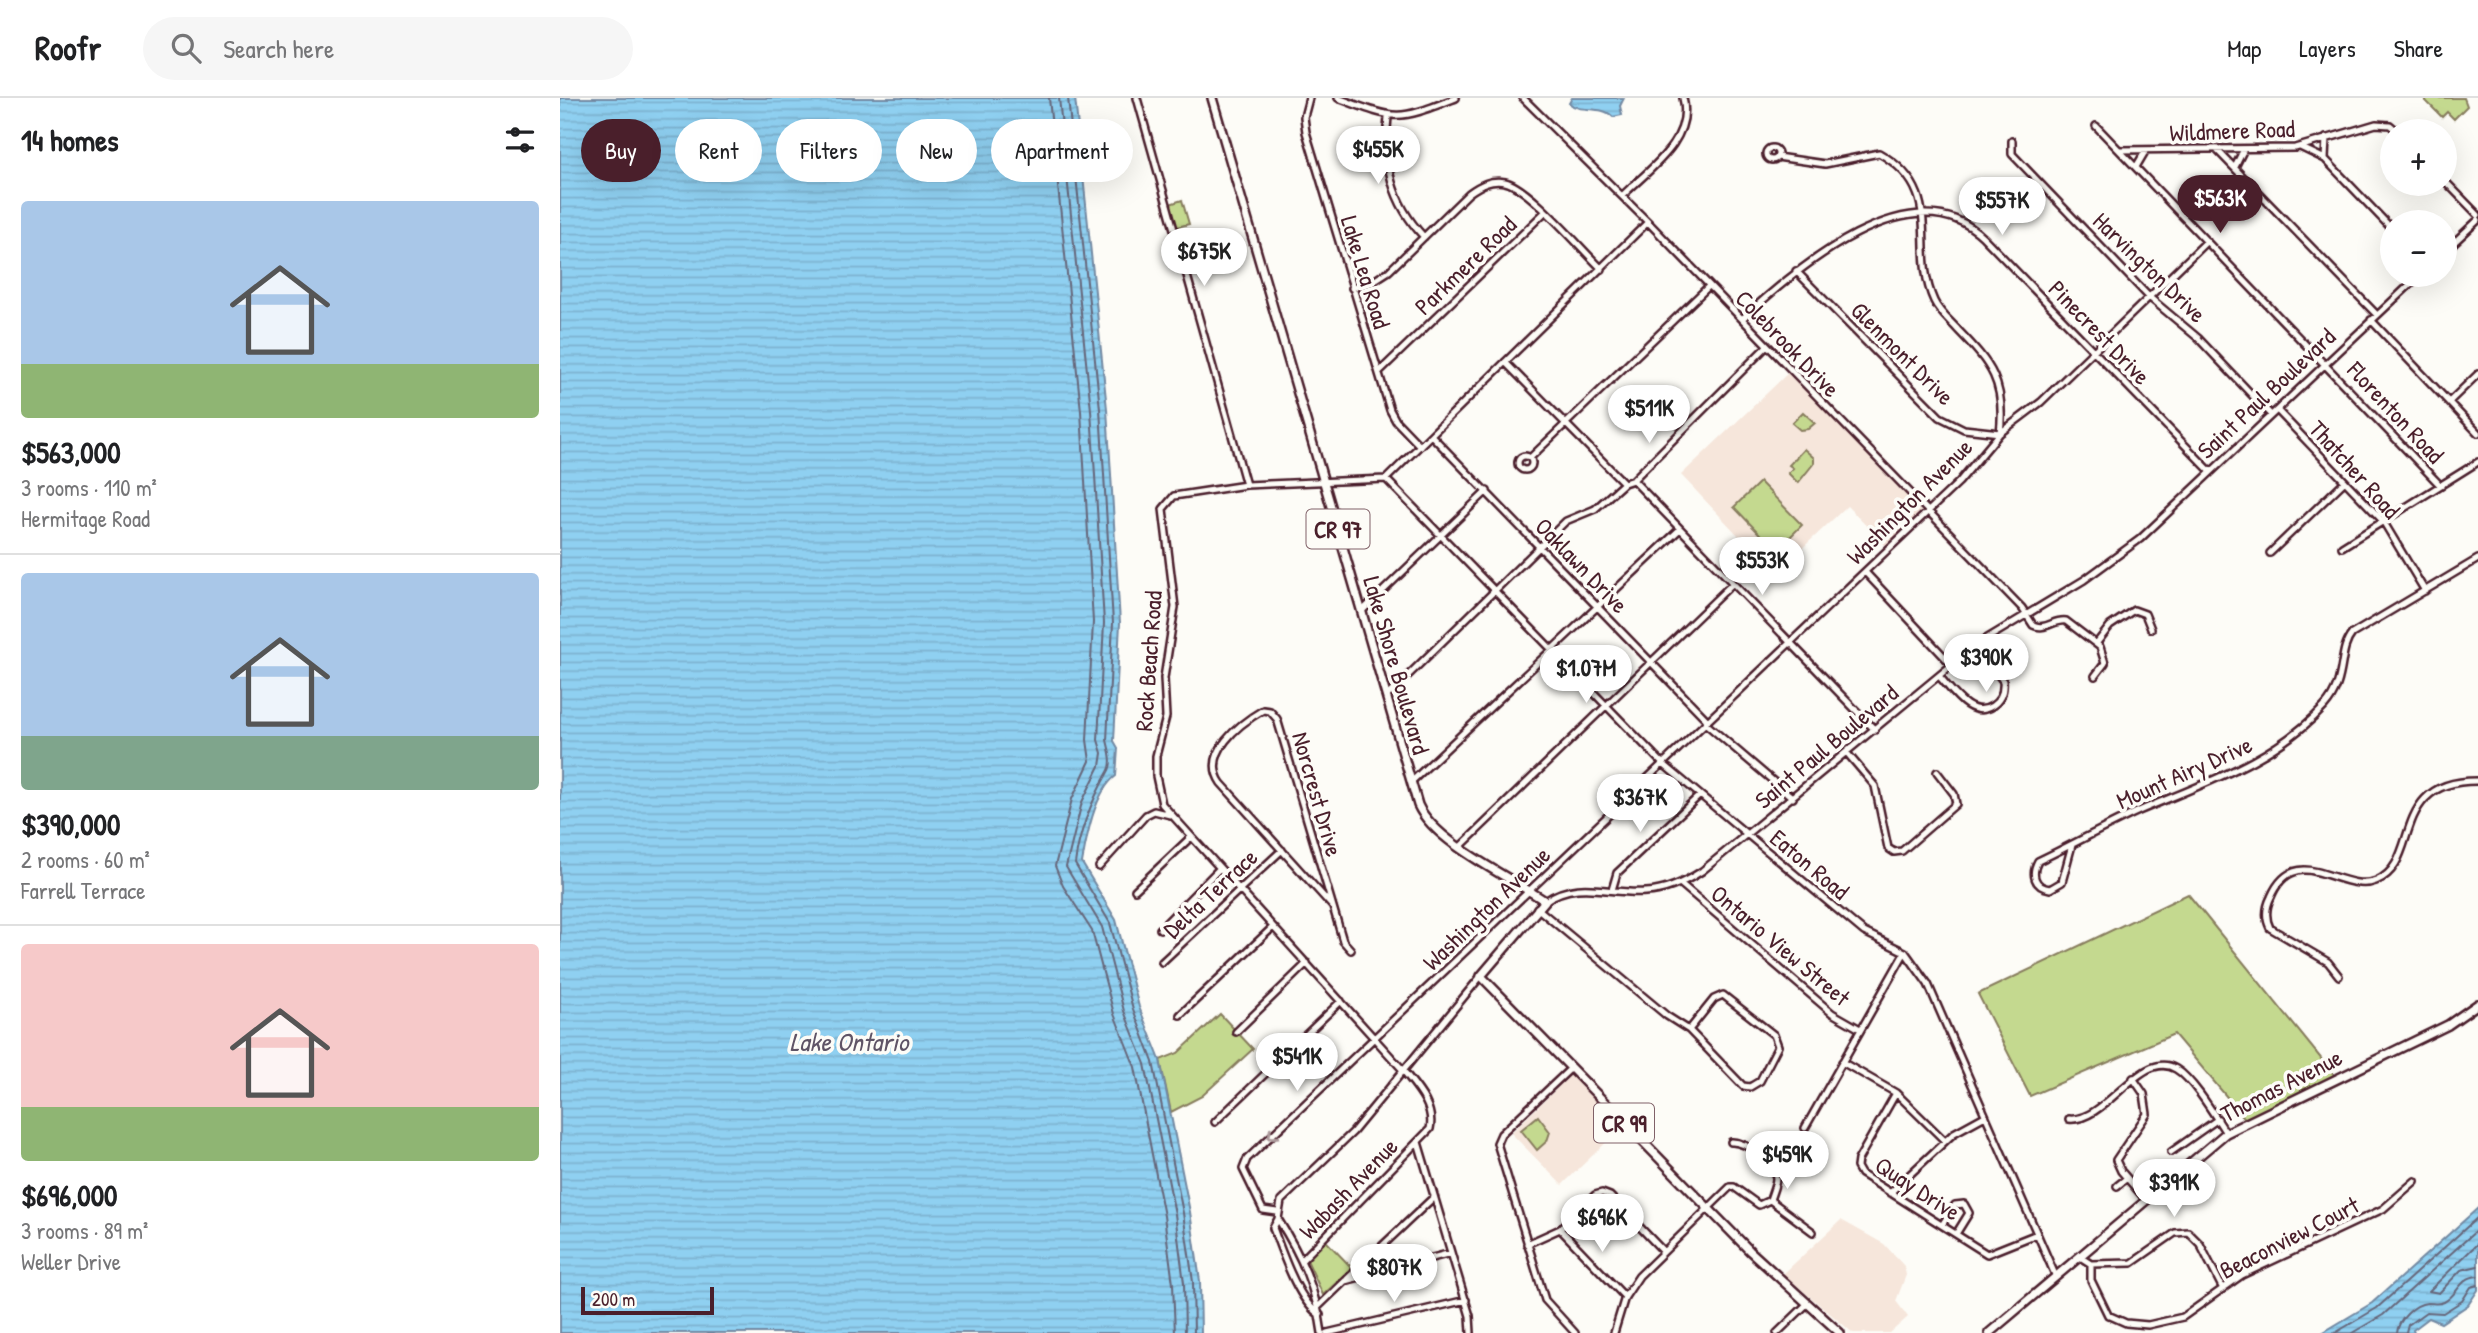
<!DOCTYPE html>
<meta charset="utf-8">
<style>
:root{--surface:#fff;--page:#f6f6f6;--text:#202124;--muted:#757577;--line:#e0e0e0;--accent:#4a1f2b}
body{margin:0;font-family:"Patrick Hand",sans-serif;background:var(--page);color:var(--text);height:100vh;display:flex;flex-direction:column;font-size:26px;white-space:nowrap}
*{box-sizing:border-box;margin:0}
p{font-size:23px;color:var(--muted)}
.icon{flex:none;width:38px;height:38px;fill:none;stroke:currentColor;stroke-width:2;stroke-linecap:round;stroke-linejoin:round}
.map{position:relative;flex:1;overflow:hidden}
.panel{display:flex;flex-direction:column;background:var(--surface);width:560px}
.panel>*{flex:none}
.hud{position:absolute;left:21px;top:21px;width:665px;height:63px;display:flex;gap:14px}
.tools{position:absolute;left:1820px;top:21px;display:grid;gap:14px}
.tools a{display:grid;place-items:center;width:77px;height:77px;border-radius:50%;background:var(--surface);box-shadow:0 7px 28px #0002;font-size:35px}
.scale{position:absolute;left:21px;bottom:18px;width:133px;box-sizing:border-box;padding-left:7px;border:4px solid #4a1f2b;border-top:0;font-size:19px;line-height:24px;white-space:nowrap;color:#4a1f2b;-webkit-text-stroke:5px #fdfcf7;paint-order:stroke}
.price{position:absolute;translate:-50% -60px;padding:0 16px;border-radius:24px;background:#fff;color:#222;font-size:23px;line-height:46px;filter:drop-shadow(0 2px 4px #0008)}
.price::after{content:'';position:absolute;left:50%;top:42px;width:21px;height:16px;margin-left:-10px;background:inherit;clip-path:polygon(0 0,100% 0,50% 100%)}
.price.on{background:var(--accent);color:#fff}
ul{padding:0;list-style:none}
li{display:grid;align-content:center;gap:14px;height:371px;padding:0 21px}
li+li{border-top:2px solid var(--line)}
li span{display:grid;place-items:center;height:217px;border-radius:7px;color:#555}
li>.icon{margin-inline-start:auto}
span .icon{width:126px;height:126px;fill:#fffc;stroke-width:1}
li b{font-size:30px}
h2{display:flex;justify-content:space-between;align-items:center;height:84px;padding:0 21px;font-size:30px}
.tag{padding:0 24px;border-radius:32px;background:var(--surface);box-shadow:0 7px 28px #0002;font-size:24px;line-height:63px}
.tag.on{background:var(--accent);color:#fff}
header{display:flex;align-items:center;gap:42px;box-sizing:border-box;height:98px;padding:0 35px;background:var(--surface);border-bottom:2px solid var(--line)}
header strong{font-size:33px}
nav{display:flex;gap:38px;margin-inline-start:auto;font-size:24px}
.search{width:490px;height:63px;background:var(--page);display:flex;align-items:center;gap:18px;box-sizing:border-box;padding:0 24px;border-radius:38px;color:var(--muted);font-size:26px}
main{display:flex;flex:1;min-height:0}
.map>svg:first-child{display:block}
.built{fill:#f6e6db}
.green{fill:#c4d98f;stroke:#877c5d;stroke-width:2}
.water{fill:url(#water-rules);stroke:#7389a2;stroke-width:2}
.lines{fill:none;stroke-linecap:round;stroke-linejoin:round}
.shore{stroke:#66667a;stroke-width:2}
.minor-casing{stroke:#4a1f2b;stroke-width:10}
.major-casing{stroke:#4a1f2b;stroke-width:12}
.minor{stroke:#fdfcf7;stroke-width:5}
.major{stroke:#fdfcf7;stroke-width:7}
.oneway{stroke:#ac999b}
.labels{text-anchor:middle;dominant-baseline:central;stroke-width:7;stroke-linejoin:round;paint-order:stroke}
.shield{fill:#fdfcf7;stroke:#806168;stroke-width:2}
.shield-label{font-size:23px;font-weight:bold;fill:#4a1f2b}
.street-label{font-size:24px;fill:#4a1f2b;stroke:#fdfcf7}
.water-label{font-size:26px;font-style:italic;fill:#5f5466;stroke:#fdfcf7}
</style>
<header>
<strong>Roofr</strong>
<div class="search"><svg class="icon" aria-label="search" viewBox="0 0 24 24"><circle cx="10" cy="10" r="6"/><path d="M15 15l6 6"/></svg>Search here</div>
<nav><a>Map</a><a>Layers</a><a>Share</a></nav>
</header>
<main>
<section class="panel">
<h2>14 homes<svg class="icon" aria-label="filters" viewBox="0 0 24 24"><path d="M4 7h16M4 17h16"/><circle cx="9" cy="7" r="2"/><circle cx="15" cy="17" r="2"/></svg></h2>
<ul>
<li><span style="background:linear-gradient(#a9c7e8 75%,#8fb573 0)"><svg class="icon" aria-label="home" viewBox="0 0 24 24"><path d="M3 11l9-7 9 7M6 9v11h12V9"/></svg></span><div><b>$563,000</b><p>3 rooms · 110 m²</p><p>Hermitage Road</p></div></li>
<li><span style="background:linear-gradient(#a9c7e8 75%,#7fa58c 0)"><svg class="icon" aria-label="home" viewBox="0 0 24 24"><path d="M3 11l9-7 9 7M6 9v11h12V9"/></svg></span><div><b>$390,000</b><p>2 rooms · 60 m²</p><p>Farrell Terrace</p></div></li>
<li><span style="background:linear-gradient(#f6c9c9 75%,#8fb573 0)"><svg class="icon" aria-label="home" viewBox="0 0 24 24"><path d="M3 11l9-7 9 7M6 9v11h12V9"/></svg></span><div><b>$696,000</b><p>3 rooms · 89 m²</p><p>Weller Drive</p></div></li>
</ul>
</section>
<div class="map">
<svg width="1918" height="1235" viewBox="0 0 1918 1235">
<defs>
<pattern id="water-rules" width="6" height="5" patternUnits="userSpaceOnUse" patternTransform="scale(1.75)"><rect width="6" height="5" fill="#8fd0f1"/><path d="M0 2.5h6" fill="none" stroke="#7db2cf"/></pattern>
</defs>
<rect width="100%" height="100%" fill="#fdfcf7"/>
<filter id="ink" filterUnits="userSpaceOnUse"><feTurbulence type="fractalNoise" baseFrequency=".0143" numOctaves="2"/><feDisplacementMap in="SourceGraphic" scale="14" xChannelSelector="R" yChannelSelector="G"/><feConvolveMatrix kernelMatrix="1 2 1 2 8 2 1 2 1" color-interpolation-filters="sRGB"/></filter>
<g filter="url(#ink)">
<path class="built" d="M1229,274L1362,414L1327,449L1287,408L1215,476L1121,377Z
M1011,977L1062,1029L1002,1087L951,1035Z
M1281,1122L1324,1146L1344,1168L1346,1177L1336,1203L1348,1219L1330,1235H1293L1223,1176Z"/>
<path class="green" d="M1863,0H1904L1907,8L1894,21L1887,14L1882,19Z
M622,102L629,126L617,129L610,106Z
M1243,314L1255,325L1248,331L1240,332L1232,325Z
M1244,351L1254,360V365L1238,385L1228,375L1233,370L1229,367Z
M1200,384L1242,427L1216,453L1174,409Z
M1628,796L1776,979L1687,1023L1614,936L1470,998L1418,896Z
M660,916L693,951L642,998L611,1014L600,962L618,955Z
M978,1018L990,1034L987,1043L977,1052L961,1032Z
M765,1142L792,1170L763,1197L747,1162Z"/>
<path class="water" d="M0,0H515L547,311L560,525L554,643L558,650L556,678C534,694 526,742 522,765L556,822L579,909L600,962L630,1114L640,1183L641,1235H0Z
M1012,0H1064L1060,8L1062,17L1053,19C1041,6 1020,16 1009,5Z
M1918,1110V1192L1908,1207L1881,1225L1869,1220L1853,1232L1854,1235H1762L1812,1205Z"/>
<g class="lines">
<path class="shore" d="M489,0L521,313L533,524L527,642L530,663L512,701L495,768L503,788L532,833L554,916L575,969L604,1118L613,1186L615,1235
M499,0L531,312L544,525L538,642L542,655L540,668L522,704L506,769L542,829L564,913L585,966L615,1116L624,1185L625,1235
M508,0L540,311L553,525L547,642C549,651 554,665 548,674C532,702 519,733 515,766L550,825L573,911L593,964L623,1115L633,1184L634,1235
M1918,1145L1869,1193L1879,1195L1901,1172L1918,1168
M1775,1235L1817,1210L1918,1119
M1792,1235L1823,1217L1918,1131
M1837,1235C1838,1222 1854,1206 1867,1205C1874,1205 1878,1207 1884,1204C1898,1197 1900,1179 1918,1178
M1846,1235L1848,1227L1866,1214L1883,1215L1902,1203L1911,1189L1918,1187"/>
<defs>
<path id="minor" d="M577,0L686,387
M749,0L744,19L746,34L830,312L836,323L860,348
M778,0C839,23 836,23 896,0
M963,0L1088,124L1462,510L1473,527C1485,533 1494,521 1506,523L1540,549L1545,565L1535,578
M828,19C823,66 831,104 864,139
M1536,28L1880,387
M1766,40L1765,61L1832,131
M1452,43V56L1589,199L1638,240L1711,317
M1740,49L1765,61
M1206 56a6 6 0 1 1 12 0a6 6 0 1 1-12 0Z
M1656,51L1817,217
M1559,52L1735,50L1816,26L1830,27L1837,33
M1217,59L1265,66L1319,55C1388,94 1349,149 1374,203C1379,214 1390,223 1398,232C1431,266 1446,285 1440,335L1404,331L1380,319L1236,173
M1576,69L1586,52
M1675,69L1684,51
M1885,83L1918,117
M1062,98C1088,72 1134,42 1123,0
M1885,153L1918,122
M792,190L812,184L829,173L909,95C920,87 931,81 945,84C969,89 1021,151 1042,171
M1182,221C1236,171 1352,71 1423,139L1651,374
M1811,222L1918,335
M945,264L1064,385
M820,273L985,114
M1889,304L1918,276
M1717,312L1823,423L1865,493
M871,337L1147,622
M958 365a7 7 0 1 1 14 0a7 7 0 1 1-14 0Z
M970,360L1149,188
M826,381L1102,665L1304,834L1345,854L1368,886L1496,1179
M1073,382L1315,632
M1782,449L1918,364
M1710,455L1785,383
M1305,474L1392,567
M802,513L927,393
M1536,546L1550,528L1574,512L1585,516L1591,531
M1379,578C1392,592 1410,622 1432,608C1441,602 1444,593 1443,583L1416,547
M827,598L1006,423L1035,411L1064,385L1073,382L1207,248
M1145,625L1233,700
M1287,655L1315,688L1328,750L1334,754L1342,753L1396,706L1394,696L1377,674
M851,684L1120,431
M1512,747L1502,784L1490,791C1474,789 1471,776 1478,763C1512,747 1544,729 1579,713C1644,685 1714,663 1764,609C1788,582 1777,554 1792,536L1918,461
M900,749L1172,486
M539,769L586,717L594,713L610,717
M1121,786L1272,915L1300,931
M575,792L630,740
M1052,792L1057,775L1140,697
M985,803C1018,780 1050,797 1086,794C1107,793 1125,784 1142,773L1416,547L1524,482L1580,441L1860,177
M773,809L717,621L710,613L703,612C679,626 641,656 661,685L773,809L783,843L791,852
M977,810L1107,918L1129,932L1183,988L1190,989L1200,983L1218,948L1214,937L1163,897L1154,901L1129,932
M600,831L659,771
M602,864L722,752
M1779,878L1768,864L1710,830C1705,820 1706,809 1711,799C1736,741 1782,797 1816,783C1862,765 1828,682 1918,683
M620,917L713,829
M676,934L747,865
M1282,964L1336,995L1385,1043
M1011,970L941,1036L937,1045L985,1202L1015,1235
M1573,980L1584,996L1587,1016L1556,1062L1561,1073L1586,1102
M1336,995L1298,1062L1297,1069L1301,1076L1427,1156L1477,1136
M1509,1021C1546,1025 1581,950 1616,971C1633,981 1655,1018 1666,1035
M655,1024L781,903
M1245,1030L1345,854
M858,1044L910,1218L911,1235
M1611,1054L1658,1021
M1557,1088L1567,1080
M1330,1095L1394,1035L1425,1018
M1210,1102L1253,1134
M717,1114L703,1112L683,1071L687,1061L1399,384L1440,335L1481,304L1647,143
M718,1121L713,1130C722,1154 738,1203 760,1217
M1382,1127L1395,1107L1404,1106L1409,1115L1396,1136
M1000,1131L1065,1199
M967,1146L1000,1131L1035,1097L1042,1095L1050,1098L1103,1153
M1520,1159L1531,1166L1572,1165L1615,1135L1628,1134L1640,1146L1663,1191
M743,1161L870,1031C875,1008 856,989 842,971L602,706L596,678V658L606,619L604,580L615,509L603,411L614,398L686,387L826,381L1088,124
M1531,1166V1182L1548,1217L1566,1225L1588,1227L1623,1219L1682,1177L1823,1111L1855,1083
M787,1181L874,1099
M758,1209L785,1183L891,1155
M762,1235C756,1191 742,1159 718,1121L721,1103L793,1034L921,878
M767,1235L906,1202
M1054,1235L1065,1199L1079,1178L1170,1089H1174L1199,1107L1210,1102C1212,1095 1216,1087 1216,1080C1215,1064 1185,1043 1171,1044
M1217,1235L1246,1207"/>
<path id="major" d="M652,0L858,707C875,745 950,779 985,803L921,878L1190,1153L1280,1235
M1429,1235L1666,1035L1888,927L1918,906"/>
</defs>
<use href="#minor" class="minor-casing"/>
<use href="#major" class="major-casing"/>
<use href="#minor" class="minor"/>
<use href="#major" class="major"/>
</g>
<defs><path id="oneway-chevron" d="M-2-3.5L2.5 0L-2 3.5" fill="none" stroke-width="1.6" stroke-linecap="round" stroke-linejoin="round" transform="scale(1.75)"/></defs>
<use class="oneway" href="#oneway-chevron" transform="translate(712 1037) rotate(137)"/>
</g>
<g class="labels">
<g class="shield">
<rect x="746.5" y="411.5" width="63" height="39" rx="5"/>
<rect x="1034" y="1005.5" width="60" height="39" rx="5"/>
</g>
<g class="shield-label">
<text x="778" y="431">CR 97</text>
<text x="1064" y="1025">CR 99</text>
</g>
<g class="street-label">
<text transform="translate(1672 32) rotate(-2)">Wildmere Road</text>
<text transform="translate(905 167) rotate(-44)">Parkmere Road</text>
<text transform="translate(1590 169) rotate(44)">Harvington Drive</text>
<text transform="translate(806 174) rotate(73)">Lake Lea Road</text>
<text transform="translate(1540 234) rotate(46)">Pinecrest Drive</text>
<text transform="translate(1228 245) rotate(46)">Colebrook Drive</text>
<text transform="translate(1343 255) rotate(45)">Glenmont Drive</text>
<text transform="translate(1706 295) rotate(-43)">Saint Paul Boulevard</text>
<text transform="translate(1836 314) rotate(47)">Florenton Road</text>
<text transform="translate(1795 371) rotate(48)">Thatcher Road</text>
<text transform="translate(1349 403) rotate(-45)">Washington Avenue</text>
<text transform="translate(1022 467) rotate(46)">Oaklawn Drive</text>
<text transform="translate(588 563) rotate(-86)">Rock Beach Road</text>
<text transform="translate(837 567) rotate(74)">Lake Shore Boulevard</text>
<text transform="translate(1266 648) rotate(-40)">Saint Paul Boulevard</text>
<text transform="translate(1624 674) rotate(-24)">Mount Airy Drive</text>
<text transform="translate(758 696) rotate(74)">Norcrest Drive</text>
<text transform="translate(1250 766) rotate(40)">Eaton Road</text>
<text transform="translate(650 795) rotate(-43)">Delta Terrace</text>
<text transform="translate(926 810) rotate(-44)">Washington Avenue</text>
<text transform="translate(1221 847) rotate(40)">Ontario View Street</text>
<text transform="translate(1721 987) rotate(-27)">Thomas Avenue</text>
<text transform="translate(788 1090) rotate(-46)">Wabash Avenue</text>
<text transform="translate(1358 1090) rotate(33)">Quay Drive</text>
<text transform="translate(1729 1139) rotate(-27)">Beaconview Court</text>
</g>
<g class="water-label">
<text x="289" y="943">Lake Ontario</text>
</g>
</g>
</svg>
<div class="tools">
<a>+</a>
<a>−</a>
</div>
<div class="scale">200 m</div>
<b class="price" style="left:818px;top:88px">$455K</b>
<b class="price on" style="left:1660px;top:137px">$563K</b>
<b class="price" style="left:1442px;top:139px">$557K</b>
<b class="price" style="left:644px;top:190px">$675K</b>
<b class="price" style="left:1089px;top:347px">$511K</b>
<b class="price" style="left:1202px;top:499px">$553K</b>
<b class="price" style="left:1426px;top:596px">$390K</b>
<b class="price" style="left:1026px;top:607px">$1.07M</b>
<b class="price" style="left:1080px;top:736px">$367K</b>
<b class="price" style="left:737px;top:995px">$541K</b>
<b class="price" style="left:1227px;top:1093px">$459K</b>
<b class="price" style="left:1614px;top:1121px">$391K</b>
<b class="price" style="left:1042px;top:1156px">$696K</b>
<b class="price" style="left:834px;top:1206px">$807K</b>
<div class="hud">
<a class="tag on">Buy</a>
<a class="tag">Rent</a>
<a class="tag">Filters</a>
<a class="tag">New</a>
<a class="tag">Apartment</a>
</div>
</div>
</main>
